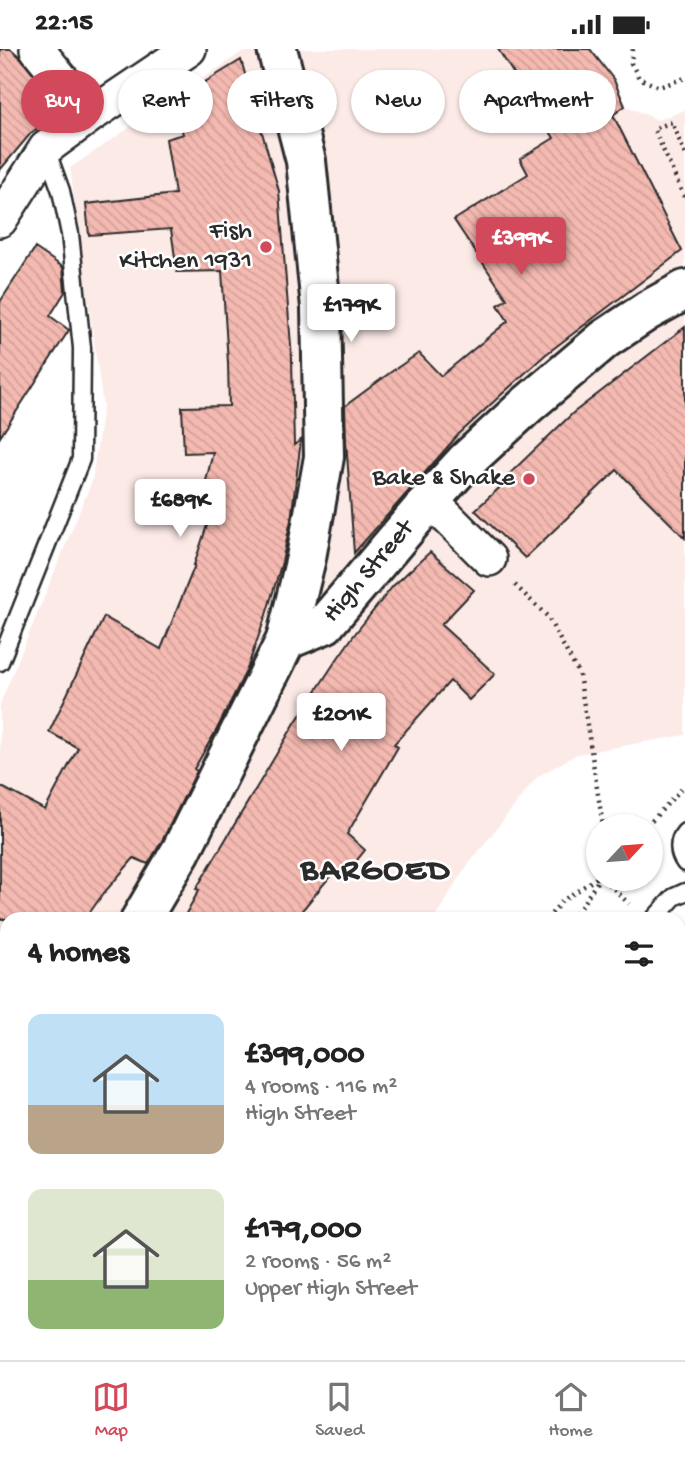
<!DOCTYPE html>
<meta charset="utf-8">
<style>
:root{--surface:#fff;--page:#f6f6f6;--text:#222;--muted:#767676;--line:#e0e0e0;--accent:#d1495b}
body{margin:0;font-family:"Gochi Hand",sans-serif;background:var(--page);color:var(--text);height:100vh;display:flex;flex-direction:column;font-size:26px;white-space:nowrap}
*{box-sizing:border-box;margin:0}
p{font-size:23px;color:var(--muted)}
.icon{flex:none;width:38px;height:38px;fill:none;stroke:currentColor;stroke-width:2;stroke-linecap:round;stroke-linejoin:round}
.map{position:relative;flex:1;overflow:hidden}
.details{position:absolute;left:0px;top:863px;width:686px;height:450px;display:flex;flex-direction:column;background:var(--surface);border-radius:21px 21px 0 0;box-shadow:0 2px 5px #0004}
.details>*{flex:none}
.guide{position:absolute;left:21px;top:21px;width:644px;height:63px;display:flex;gap:14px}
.needle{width:46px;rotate:64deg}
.fabs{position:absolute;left:586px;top:765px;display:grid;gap:14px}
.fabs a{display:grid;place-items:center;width:77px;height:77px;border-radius:50%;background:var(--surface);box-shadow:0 2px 5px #0004;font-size:35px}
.price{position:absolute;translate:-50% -60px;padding:0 16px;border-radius:7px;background:#fff;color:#222;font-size:23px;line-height:46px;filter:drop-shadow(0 2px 4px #0008)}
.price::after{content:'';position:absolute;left:50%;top:42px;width:21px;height:16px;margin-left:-10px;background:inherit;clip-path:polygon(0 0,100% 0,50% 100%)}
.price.selected{background:var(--accent);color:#fff}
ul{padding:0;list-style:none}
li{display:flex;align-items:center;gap:21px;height:175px;padding:0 28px}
li span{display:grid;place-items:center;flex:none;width:196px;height:140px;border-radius:14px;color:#555}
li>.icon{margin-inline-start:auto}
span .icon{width:84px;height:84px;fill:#fffc;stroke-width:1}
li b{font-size:30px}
h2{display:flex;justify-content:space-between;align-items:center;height:84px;padding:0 28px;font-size:30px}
.tag{padding:0 24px;border-radius:32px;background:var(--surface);box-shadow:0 2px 5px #0004;font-size:24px;line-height:63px}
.tag.selected{background:var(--accent);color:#fff}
.status{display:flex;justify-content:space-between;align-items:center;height:49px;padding:0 35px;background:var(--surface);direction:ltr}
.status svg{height:19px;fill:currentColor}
.tabs{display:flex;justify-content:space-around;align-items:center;height:98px;border-top:2px solid var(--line);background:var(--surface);font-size:19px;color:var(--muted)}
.tabs a{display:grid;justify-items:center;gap:4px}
.tabs .selected{color:var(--accent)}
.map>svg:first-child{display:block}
.built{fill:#fceae7}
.grass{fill:url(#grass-dots);stroke:#66876c;stroke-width:2}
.forest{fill:url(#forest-crowns);stroke:#66876c;stroke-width:2}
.building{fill:url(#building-back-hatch);stroke:#2b2b2b;stroke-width:2}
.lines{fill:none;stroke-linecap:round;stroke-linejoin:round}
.lane-casing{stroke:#2b2b2b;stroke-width:21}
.street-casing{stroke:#2b2b2b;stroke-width:38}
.secondary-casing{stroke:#2b2b2b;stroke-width:44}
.primary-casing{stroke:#2b2b2b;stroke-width:44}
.path{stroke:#2b2b2b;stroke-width:4.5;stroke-dasharray:2 5;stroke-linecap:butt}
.lane{stroke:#fff;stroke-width:16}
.street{stroke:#fff;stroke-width:33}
.secondary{stroke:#fff;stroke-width:38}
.primary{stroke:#fff;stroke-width:38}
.rail-casing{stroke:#2b2b2b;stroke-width:8}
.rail{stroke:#fff;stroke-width:5;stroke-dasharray:16;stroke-linecap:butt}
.poi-dot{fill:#d1495b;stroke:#fff;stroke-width:2.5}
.labels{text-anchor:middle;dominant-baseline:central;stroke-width:5;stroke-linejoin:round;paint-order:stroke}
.poi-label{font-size:26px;fill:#2b2b2b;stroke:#fff;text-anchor:end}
.street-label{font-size:26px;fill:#2b2b2b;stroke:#fff}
.district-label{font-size:33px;font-weight:bold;letter-spacing:2px;fill:#2b2b2b;stroke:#fff}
</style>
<div class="status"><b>22:15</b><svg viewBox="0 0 49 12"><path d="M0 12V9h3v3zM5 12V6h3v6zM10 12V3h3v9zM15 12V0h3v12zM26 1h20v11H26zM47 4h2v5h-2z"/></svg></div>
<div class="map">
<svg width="685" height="1311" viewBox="0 0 685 1311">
<defs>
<pattern id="grass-dots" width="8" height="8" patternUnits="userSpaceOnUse" patternTransform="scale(1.75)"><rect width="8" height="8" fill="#a0e3ad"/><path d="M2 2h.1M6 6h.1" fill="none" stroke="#8ac395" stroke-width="1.8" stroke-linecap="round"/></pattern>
<pattern id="forest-crowns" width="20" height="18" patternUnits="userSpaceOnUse" patternTransform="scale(1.75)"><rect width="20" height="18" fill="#a0e3ad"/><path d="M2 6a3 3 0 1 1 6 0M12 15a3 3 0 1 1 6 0" fill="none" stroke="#8ac395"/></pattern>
<pattern id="building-back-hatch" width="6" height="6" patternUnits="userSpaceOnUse" patternTransform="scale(1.75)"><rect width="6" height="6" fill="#f4b9b0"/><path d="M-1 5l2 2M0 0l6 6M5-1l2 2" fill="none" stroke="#d19f98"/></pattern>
</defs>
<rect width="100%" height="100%" fill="#fff"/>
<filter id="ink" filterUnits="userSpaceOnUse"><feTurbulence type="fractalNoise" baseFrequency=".0143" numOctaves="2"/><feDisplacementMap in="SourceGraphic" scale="14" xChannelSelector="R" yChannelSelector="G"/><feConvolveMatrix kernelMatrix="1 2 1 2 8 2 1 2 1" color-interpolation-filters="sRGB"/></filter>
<g filter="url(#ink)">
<path class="built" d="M255,0H590L614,31L626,57L658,71L685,61V686L577,705L537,728L464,821L434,870H7V1306H137L136,1311H0V655L92,432L103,357L70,119L239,5Z
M361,1306H434L429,1311H356Z"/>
<path class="grass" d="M685,972V1146L679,1153V1041Z
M685,1270V1311H651L656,1306H679V1277Z
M137,1306H361L356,1311H136Z
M488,1306H547L542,1311H494Z"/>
<path class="forest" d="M434,1306H487L494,1311H429Z"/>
<path class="building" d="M0,0H11L21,9L62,61L31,84L0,121Z
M498,0H590L614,31L625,57L613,66L682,202L545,306L501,346L458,386L354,504L346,391L345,357L391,323L419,304L441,327L508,272L498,256L507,250L454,171L528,125L520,110L554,89Z
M241,11L279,142L292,310L294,396L301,391L291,471L282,513L266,566L247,620L217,680L194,720L197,722L162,792L148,815L134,809L103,845L85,870H0V737L45,761L78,699L49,683L104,568L161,600L195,516H194L211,464L199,461L213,403L184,404L182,358L229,357L228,314L222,222L177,223L171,180L89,186L86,155L175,145L166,90L183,85L180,74L201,67L192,41Z
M35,199L63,218L65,243L50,267L69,281L0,388V253Z
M685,278V489L617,421L525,509L475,461L508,431L505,429L573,364Z
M430,503L474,541L441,576L495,625L469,651L450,632L394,695L398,698L347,785L365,801L341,831L332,825L295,870H183L199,841L196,840L295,674L333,616L354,586L393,537Z"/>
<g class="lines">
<defs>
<path id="lane" d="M0,613L81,410L82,299L70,185L61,142L46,100
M685,783C677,792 678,805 685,814
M654,870L674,848L685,843
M679,921L685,908
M81,1311L86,1306"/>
<path id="street" d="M37,0L91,66
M0,171L46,99L91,66L189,0
M430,451L489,510"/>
<g id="secondary">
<path d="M277,0L306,112L321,258L324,408L306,509L286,591"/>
<path id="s1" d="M141,870L181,802L286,591L325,575L430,451L465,413L527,356L605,290L647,262L685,241"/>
<path d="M0,1054L7,1048"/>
</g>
<path id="primary" d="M679,1223L685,1216
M606,1311L610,1306"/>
</defs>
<use href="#lane" class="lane-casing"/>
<use href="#street" class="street-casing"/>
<use href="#secondary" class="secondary-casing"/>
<use href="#primary" class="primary-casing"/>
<path class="path" d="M633,0L631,14L639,29L659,38L685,29
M685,105L672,73L654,80L685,150
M515,536L547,567L579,625L603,777
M647,777L685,736
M604,830L629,855
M547,870L562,852L598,828
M573,870L599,830"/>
<use href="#lane" class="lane"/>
<use href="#street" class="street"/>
<use href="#secondary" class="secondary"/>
<use href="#primary" class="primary"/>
<defs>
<path id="rail" d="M370,1311L376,1306
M408,1311L414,1306"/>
</defs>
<use href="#rail" class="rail-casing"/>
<use href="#rail" class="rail"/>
</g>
</g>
<g class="poi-dot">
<circle cx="266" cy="198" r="7"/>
<circle cx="529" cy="430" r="7"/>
</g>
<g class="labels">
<g class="poi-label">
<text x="252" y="183">Fish<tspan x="252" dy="30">Kitchen 1931</tspan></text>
<text x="515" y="430">Bake &amp; Shake</text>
</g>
<g class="street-label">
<text stroke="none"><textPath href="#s1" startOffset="425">High Street</textPath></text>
</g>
<g class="district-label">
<text x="376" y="823">BARGOED</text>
</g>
</g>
</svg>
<div class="fabs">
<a><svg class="needle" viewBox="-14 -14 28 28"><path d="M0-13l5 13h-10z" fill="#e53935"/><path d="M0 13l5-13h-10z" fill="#767676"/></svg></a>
</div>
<b class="price selected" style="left:521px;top:228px">£399K</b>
<b class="price" style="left:351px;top:295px">£179K</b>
<b class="price" style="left:180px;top:490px">£689K</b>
<b class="price" style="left:341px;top:704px">£201K</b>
<div class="guide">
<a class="tag selected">Buy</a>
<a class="tag">Rent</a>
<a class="tag">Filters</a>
<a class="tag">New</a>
<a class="tag">Apartment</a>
</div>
<section class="details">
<h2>4 homes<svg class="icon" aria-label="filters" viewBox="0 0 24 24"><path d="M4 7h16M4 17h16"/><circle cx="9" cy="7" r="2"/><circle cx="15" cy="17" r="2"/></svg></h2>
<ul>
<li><span style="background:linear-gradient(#bfe0f5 65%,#b9a48a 0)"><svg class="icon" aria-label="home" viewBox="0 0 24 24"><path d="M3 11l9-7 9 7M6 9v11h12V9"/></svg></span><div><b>£399,000</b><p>4 rooms · 116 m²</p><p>High Street</p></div></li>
<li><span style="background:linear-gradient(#dfe7d0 65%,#8fb573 0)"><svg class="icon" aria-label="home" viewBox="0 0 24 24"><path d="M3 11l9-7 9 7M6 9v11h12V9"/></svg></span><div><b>£179,000</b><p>2 rooms · 56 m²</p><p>Upper High Street</p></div></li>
</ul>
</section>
</div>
<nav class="tabs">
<a class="selected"><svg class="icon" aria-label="map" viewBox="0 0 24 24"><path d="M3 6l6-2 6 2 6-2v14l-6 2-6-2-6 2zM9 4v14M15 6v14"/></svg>Map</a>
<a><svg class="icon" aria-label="saved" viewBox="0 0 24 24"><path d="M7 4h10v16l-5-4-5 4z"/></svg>Saved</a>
<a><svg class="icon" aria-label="home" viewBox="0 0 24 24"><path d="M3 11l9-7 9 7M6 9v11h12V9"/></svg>Home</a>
</nav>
